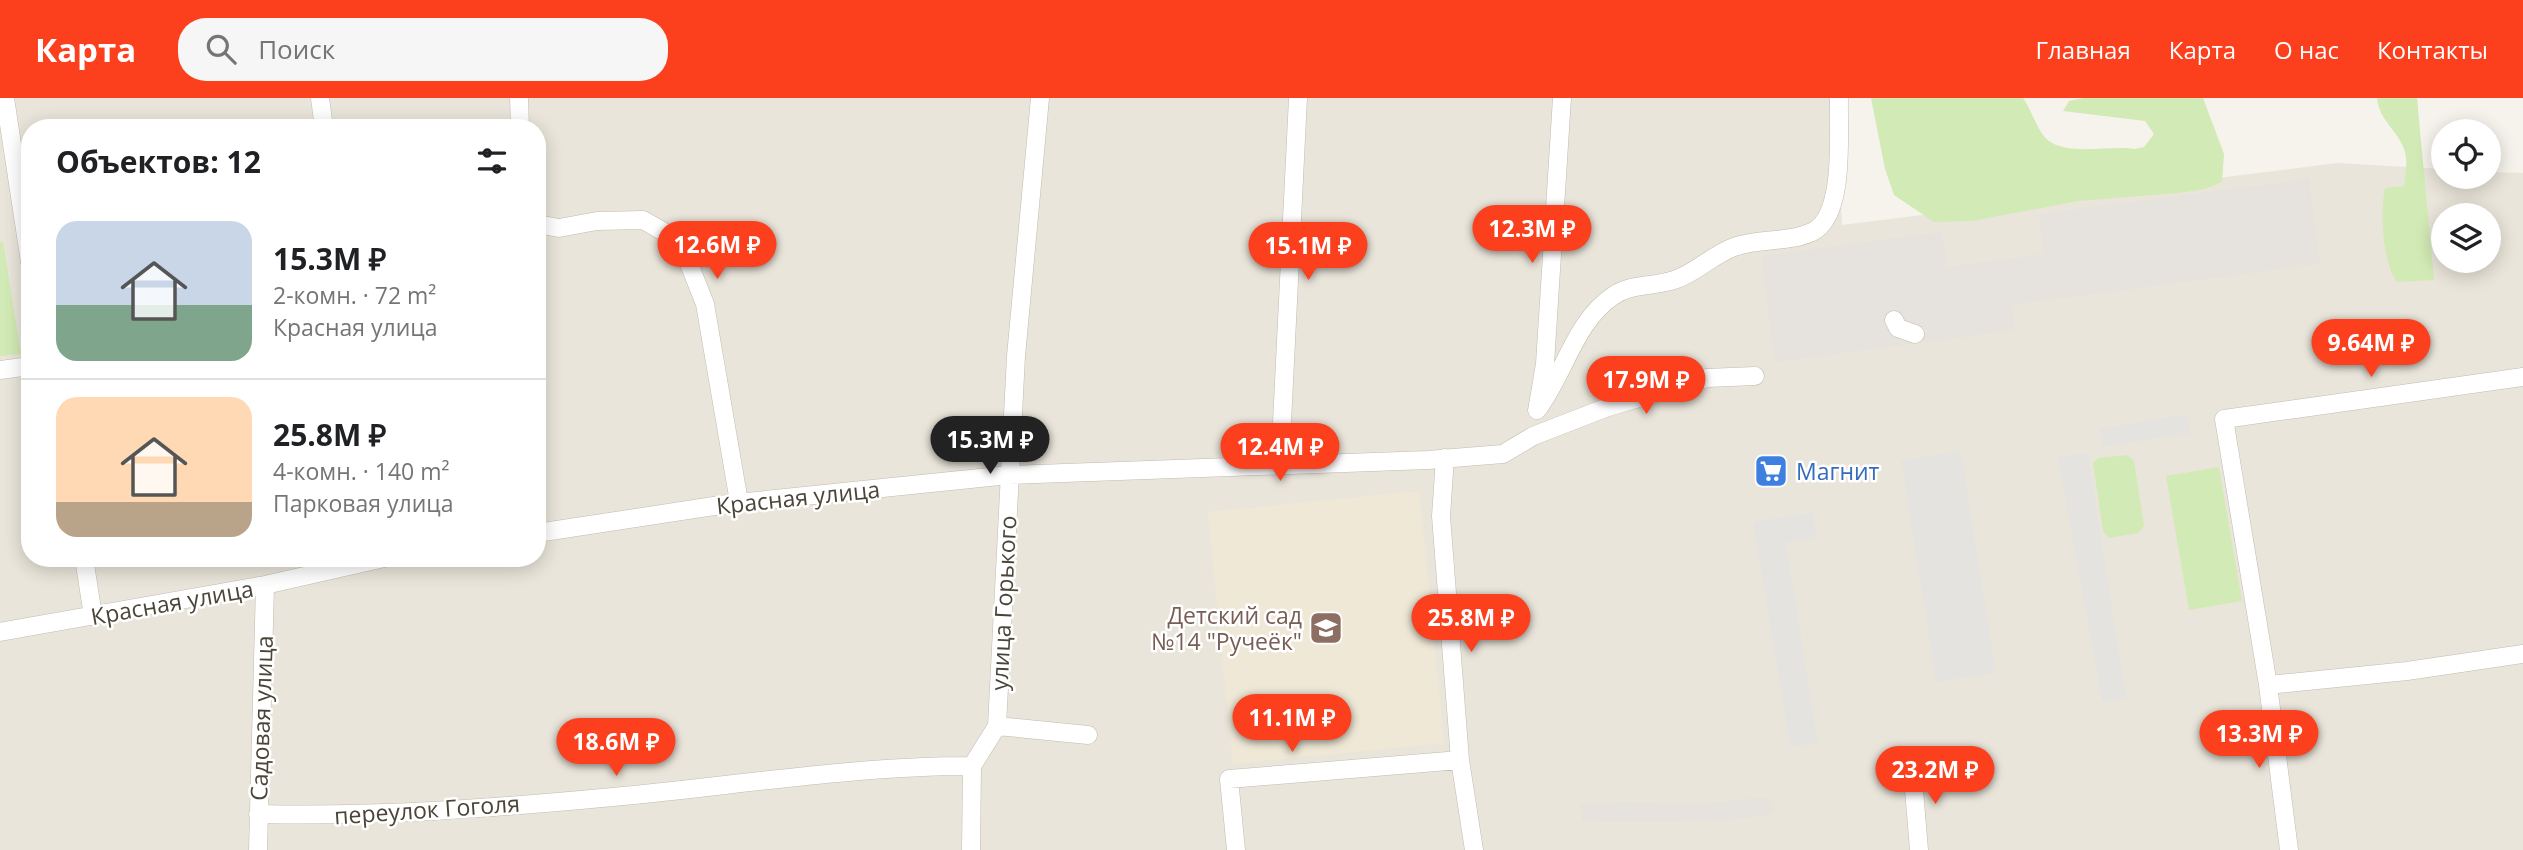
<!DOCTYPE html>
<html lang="ru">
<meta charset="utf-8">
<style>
:root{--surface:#fff;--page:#f6f6f6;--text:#202124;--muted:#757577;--line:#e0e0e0;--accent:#fc3f1d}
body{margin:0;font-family:"Open Sans",sans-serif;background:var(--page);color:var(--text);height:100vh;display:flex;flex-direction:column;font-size:26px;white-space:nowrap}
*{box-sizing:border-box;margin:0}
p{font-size:23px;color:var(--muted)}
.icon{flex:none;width:38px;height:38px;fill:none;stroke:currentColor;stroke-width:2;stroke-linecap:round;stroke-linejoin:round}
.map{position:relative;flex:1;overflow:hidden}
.sheet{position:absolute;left:21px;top:21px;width:525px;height:448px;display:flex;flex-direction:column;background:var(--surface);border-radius:28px;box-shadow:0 4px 18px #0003}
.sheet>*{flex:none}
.tools{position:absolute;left:2431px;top:21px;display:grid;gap:14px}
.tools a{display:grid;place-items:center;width:70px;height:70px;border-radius:50%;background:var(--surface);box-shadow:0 4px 18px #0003;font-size:35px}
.price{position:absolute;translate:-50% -60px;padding:0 16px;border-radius:24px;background:var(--accent);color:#fff;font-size:23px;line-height:46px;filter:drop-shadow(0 2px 4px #0008)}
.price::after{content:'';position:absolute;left:50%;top:42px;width:21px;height:16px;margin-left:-10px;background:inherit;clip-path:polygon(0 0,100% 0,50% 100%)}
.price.active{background:#222;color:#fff}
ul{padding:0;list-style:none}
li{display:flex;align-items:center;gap:21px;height:175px;padding:0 35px}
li+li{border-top:2px solid var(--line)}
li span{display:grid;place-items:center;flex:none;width:196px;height:140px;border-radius:21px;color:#555}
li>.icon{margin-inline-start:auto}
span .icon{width:84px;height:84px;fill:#fffc;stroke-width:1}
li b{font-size:30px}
h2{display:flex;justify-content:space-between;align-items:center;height:84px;padding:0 35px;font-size:30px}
header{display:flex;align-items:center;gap:42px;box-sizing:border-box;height:98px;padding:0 35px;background:var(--accent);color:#fff}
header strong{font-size:33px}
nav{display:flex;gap:38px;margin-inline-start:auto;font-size:24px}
.search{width:490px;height:63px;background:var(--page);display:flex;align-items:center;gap:18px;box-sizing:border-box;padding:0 24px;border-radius:28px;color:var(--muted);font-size:26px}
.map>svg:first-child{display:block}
.residential{fill:#eae5da;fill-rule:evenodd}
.industrial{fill:#e6e2dd}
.education{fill:#efe8d6}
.green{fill:#d2eab5}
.parking{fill:#e5e3e0}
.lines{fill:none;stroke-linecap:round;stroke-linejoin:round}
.minor-casing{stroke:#c2bbae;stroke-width:19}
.minor{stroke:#fff;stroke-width:18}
.labels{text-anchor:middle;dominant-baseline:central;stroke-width:5;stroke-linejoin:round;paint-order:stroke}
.shop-label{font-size:23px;fill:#366cbe;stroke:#fff;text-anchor:start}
.street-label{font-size:23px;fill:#4b4439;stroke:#fff}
.education-label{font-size:23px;fill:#785e54;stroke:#fff;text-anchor:end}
</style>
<header>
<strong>Карта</strong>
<div class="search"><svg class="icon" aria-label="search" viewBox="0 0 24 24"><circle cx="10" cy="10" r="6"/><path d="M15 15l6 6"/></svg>Поиск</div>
<nav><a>Главная</a><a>Карта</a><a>О нас</a><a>Контакты</a></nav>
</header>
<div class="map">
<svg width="2523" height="752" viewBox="0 0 2523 752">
<rect width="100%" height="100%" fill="#f6f3ec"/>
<path class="residential" d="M0,0H1837L1842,127L2337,65L2443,71V79H2488L2489,74L2523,75V752H0ZM30,30H537V460H30ZM2443,117H2488V163H2443Z"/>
<path class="industrial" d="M2309,81L2320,166L2012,207L2015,232L1775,264L1761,158L1942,134L1947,169L2044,156L2039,116Z
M1769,699L1774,715L1750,720L1659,724L1582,723L1581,707L1625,704L1702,706Z"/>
<path class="education" d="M1419,393L1444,645L1233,666L1208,414Z"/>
<path class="green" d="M1871,0H2023C2031,12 2034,23 2041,34C2057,62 2108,46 2135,51L2144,49L2154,36L2145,23L2063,13L2069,3L2083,0H2203L2224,56L2222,84L2205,91L2178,95L2078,103L1972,123L1934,124L1894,97L1885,71Z
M2377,0H2417L2434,182L2397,184C2382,163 2380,115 2385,90L2404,88C2405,77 2408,65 2405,54C2399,33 2379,23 2377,0Z
M0,144H3L21,256L0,258Z
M2128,357L2134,363L2144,428L2138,435L2109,440L2103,433L2093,365L2098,360Z
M2219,369L2242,503L2189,512L2166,378Z"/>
<path class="parking" d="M2187,316L2190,335L2103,349L2100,331Z
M1961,353L1996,575L1936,584L1901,362Z
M2088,355L2126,600L2102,604L2058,359Z
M1813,414L1817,440L1786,445L1818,645L1790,649L1753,424Z"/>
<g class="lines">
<defs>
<path id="minor" d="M5,0L30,164
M320,0L324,30
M519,0L520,30
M537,126L559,130L597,123L643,122L680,143L705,206L739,404
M1894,222L1898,230L1915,236
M0,272L30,268
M1538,307L1545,266L1562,0
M1537,312C1564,277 1575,223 1613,198C1632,185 1653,189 1674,182C1696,175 1712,157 1734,149C1758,140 1788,145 1812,134C1846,118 1838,34 1839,0
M1445,360L1441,418L1460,662L1474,752
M1280,365L1298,0
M537,435L727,406L1009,377L1428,362L1503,356L1533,338L1608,309L1707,280L1755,278
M84,460L93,518
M0,534L265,487L384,460
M2268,587L2407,573L2523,556
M997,628L1088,637
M1912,668L1919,752
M258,716C376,719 496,710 613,699C733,688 852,668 972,668
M258,752L265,487
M971,752L972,668L997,628L1016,258L1040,0
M1236,752L1229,681L1460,662
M2289,752L2268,587L2224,321L2523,279"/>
</defs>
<use href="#minor" class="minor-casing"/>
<use href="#minor" class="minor"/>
</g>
<defs>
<symbol id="supermarket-square" viewBox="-11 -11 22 22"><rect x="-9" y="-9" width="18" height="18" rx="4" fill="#3f7fe0" stroke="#fff"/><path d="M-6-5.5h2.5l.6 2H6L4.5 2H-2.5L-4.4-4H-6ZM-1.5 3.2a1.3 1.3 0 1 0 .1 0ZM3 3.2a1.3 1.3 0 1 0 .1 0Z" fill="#fff"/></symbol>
<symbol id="school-square" viewBox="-11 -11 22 22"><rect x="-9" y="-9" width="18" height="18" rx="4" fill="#8d6e63" stroke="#fff"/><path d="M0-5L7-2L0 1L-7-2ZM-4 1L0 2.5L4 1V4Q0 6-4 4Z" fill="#fff"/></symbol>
</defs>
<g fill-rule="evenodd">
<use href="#supermarket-square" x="1752" y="354" width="38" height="38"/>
<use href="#school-square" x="1307" y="511" width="38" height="38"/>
</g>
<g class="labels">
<g class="shop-label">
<text x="1796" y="373">Магнит</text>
</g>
<g class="street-label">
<text transform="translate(798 399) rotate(-6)">Красная улица</text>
<text transform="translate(172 504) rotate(-10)">Красная улица</text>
<text transform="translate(1003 505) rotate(-87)">улица Горького</text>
<text transform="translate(261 620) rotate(-88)">Садовая улица</text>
<text transform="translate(427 711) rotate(-4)">переулок Гоголя</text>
</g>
<g class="education-label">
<text x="1302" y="517">Детский сад<tspan x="1302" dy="26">№14 "Ручеёк"</tspan></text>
</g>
</g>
</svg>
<div class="tools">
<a><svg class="icon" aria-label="locate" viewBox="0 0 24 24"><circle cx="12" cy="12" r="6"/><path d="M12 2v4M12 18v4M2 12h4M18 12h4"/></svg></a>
<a><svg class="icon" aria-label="layers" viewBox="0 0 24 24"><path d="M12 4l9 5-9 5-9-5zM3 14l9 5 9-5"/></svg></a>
</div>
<b class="price" style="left:1532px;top:167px">12.3M ₽</b>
<b class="price" style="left:717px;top:183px">12.6M ₽</b>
<b class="price" style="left:1308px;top:184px">15.1M ₽</b>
<b class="price" style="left:2371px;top:281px">9.64M ₽</b>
<b class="price" style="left:1646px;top:318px">17.9M ₽</b>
<b class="price active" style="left:990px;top:378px">15.3M ₽</b>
<b class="price" style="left:1280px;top:385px">12.4M ₽</b>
<b class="price" style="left:1471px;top:556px">25.8M ₽</b>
<b class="price" style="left:1292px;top:656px">11.1M ₽</b>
<b class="price" style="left:2259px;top:672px">13.3M ₽</b>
<b class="price" style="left:616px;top:680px">18.6M ₽</b>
<b class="price" style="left:1935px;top:708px">23.2M ₽</b>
<section class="sheet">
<h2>Объектов: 12<svg class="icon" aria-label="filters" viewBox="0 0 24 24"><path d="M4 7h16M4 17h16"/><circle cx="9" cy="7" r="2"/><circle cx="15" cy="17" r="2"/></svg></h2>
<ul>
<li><span style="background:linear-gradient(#c9d6e8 60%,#7fa58c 0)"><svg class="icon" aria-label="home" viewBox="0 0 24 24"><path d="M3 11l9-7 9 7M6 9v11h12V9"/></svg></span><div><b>15.3M ₽</b><p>2-комн. · 72 m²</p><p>Красная улица</p></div></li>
<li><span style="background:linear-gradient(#ffd9b3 75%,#b9a48a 0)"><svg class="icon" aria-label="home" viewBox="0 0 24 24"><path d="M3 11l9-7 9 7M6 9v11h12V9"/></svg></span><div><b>25.8M ₽</b><p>4-комн. · 140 m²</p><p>Парковая улица</p></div></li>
</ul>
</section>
</div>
